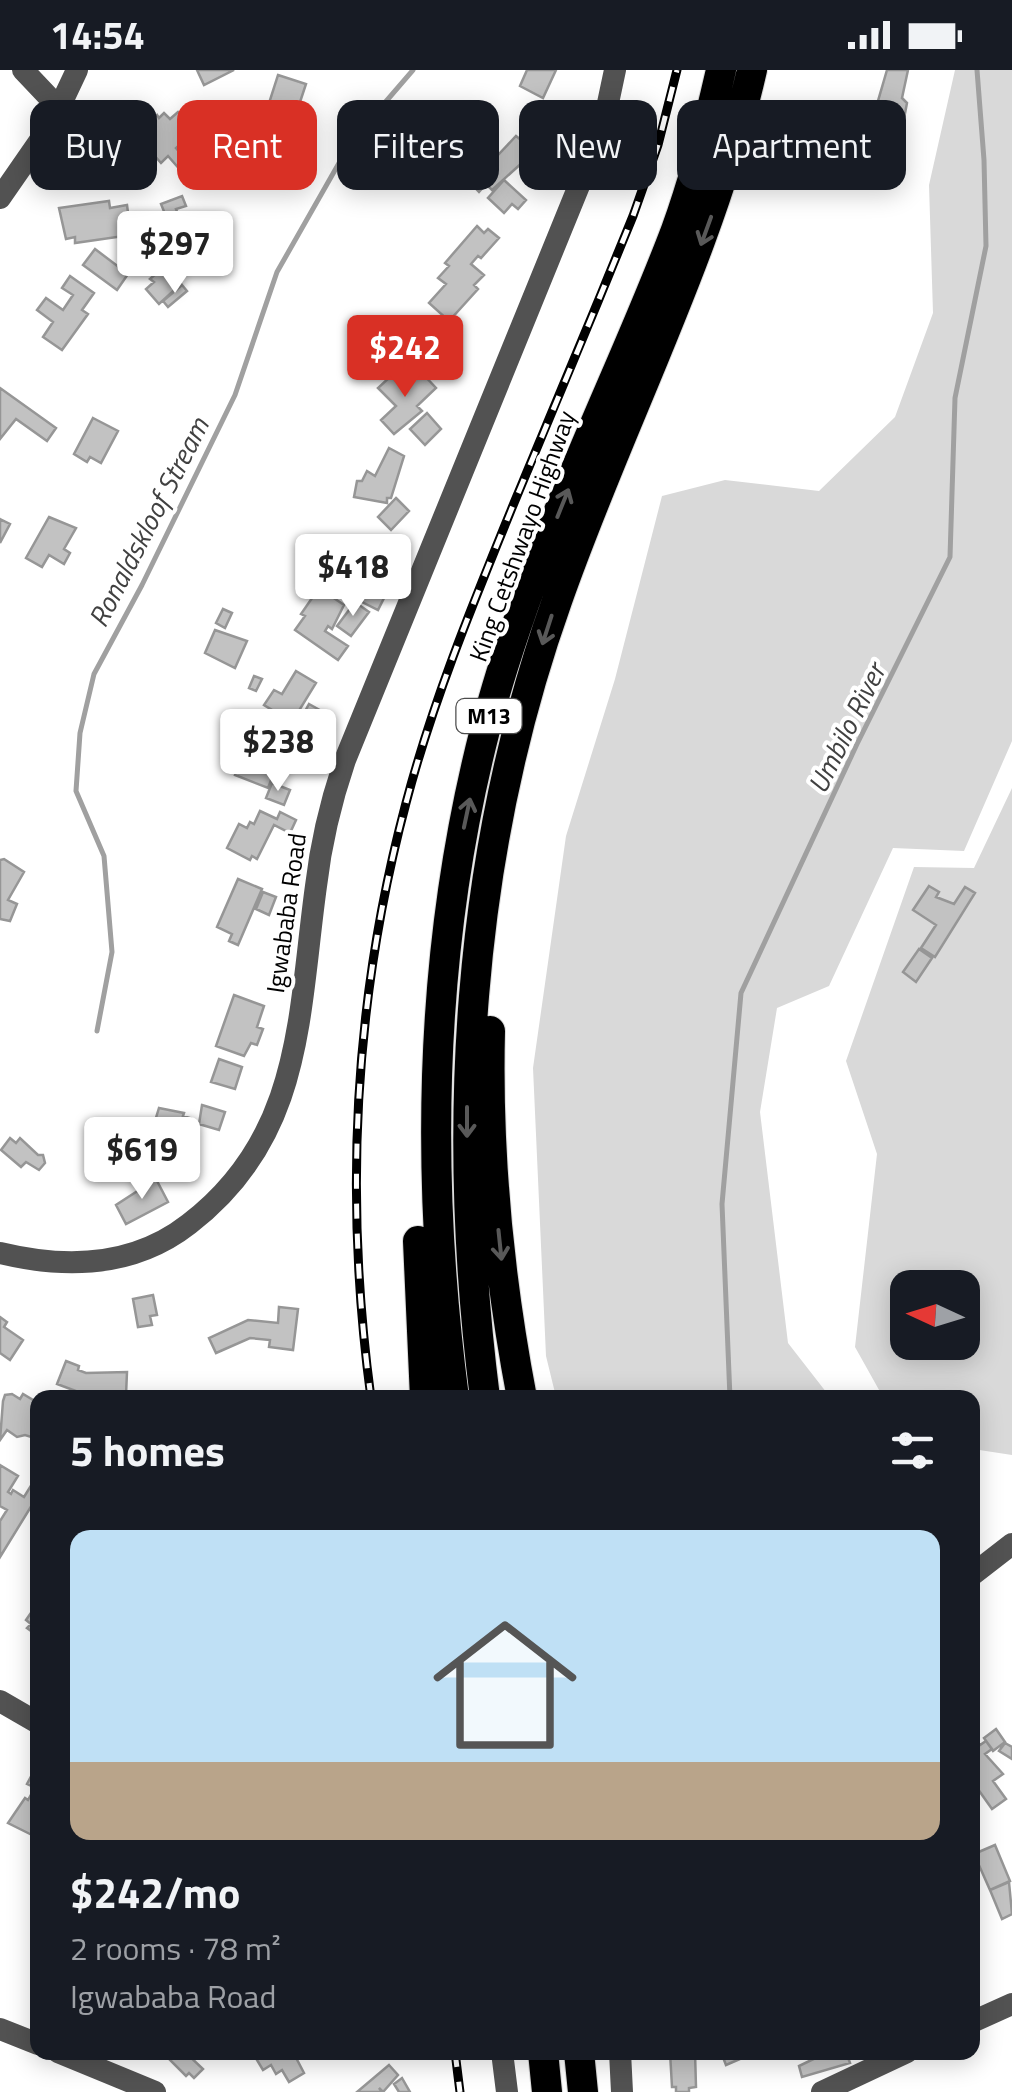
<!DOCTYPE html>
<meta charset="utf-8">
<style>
:root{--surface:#171b24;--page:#20242c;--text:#f1f3f6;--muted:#9ea1a6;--line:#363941;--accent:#d93025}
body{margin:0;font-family:"Titillium Web",sans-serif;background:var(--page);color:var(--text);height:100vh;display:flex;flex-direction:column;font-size:38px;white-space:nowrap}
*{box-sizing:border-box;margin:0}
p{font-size:32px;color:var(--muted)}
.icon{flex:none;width:55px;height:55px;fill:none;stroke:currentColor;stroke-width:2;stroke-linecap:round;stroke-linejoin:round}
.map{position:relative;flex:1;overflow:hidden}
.drawer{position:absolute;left:30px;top:1320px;width:950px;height:670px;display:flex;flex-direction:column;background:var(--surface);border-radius:20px;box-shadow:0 5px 25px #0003}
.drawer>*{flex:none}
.guide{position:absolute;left:30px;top:30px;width:952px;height:90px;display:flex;gap:20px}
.needle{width:65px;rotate:274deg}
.buttons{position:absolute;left:890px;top:1200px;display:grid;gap:20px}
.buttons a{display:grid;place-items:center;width:90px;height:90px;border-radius:20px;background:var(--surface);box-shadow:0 5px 25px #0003;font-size:50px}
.price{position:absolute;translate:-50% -85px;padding:0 22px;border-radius:10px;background:#fff;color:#222;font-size:32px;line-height:65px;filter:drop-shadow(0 2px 5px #0008)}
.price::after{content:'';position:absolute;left:50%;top:60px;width:30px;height:22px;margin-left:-15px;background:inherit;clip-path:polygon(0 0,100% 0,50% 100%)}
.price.selected{background:var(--accent);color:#fff}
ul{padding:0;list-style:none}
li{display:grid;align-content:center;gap:20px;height:530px;padding:0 40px}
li+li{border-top:2px solid var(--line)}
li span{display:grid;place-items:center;height:310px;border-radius:20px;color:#555}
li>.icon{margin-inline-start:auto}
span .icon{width:180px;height:180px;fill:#fffc;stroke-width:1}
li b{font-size:42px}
h2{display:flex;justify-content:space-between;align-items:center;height:120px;padding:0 40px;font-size:42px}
.pill{padding:0 35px;border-radius:20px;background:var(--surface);box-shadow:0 5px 25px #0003;font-size:35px;line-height:90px}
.pill.selected{background:var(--accent);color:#fff}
.status{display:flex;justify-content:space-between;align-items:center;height:70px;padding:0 50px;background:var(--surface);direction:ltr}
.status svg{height:28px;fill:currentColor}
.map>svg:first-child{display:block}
.green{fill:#d9d9d9;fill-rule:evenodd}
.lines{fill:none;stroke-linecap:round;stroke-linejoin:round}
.stream{stroke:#a0a0a0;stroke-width:5}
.building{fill:#c2c2c2;stroke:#969696;stroke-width:2.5}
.highway-casing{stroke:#dbdbdb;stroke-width:32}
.minor{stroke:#525252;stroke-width:22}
.highway{stroke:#000;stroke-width:30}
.rail-casing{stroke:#000;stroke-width:9}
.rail{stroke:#fff;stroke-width:5;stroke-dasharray:15;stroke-linecap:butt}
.oneway{stroke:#595959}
.labels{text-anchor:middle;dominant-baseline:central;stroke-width:8;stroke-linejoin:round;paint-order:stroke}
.shield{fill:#fff;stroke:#4c4c4c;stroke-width:2.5}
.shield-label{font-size:22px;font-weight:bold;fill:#000}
.street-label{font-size:25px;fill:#000;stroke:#fff}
.water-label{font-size:28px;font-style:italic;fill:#414141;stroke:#fff}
</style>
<div class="status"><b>14:54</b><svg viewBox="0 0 49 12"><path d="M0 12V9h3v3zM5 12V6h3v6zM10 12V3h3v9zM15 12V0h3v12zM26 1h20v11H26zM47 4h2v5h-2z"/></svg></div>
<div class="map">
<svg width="1012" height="2022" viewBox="0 0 1012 2022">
<rect width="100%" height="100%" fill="#fff"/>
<path class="green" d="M955,0H1012V671L964,781L893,778L829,916L777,938L760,1042L788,1273L830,1327H556L546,1286L533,998L566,766L615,609L662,426L725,410L819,421L895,347L933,243L929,115Z
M1012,718V1385L973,1379L972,1328L883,1327L855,1277L877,1084L846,991L914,797L974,798ZM908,1218H962V1272H908Z"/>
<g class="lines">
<path class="stream" d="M97,961L112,882L104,786L76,721L80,663L94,604L142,515L235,325L277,202L351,72L413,0
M730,1328L722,1134L741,923L857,674L950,487L955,328L986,176L984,90L977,0"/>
</g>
<path class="building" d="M197,0H234L204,15Z
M527,0H556L543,28L520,16Z
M887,0H908L902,28L907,33L902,59L878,54L882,39L878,31Z
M278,5L306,14L296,44L300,46L295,60L290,58L283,78L261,70L274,31L270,30Z
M137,36L150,51L131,68L118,53Z
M178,42L195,61L176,78L190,94L182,102L168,86L161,93L140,69L152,59L147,54L157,45L159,48L164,43L170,49Z
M516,66L535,81L492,120L486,114L479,122L464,106L491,78L498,85Z
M504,110L526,130L518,139L512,134L504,143L488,128Z
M182,126L186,136L176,139L180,150L169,154L161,134Z
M109,131L110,138L127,135L131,165L75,173V167L66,169L59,138Z
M196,156L215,169L208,180L201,176L192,192L179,184Z
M477,156L484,163L488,159L499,168L481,188L478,186L471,194L484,205L474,215L478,219L449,251L429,233L446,214L438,208L449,196L445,193Z
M95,179L128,204L117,220L83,195Z
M168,193L178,203L174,206L181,214L159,234L146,219L154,212L150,209Z
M70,206L94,223L82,240L88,244L62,280L43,267L53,252L37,240L46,228L63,240L73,225L62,218Z
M182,215L187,221L168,237L163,231Z
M420,301L436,318L417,336L422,341L394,364L381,350L396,336L378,318L391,306L403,318Z
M0,318L56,358L47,371L16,349L0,369Z
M427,343L441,359L425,375L410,359Z
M93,348L118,361L101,393L90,387L87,392L74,384Z
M389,378L404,386L391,428H387V433L354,427L357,411H362L367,401L375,406Z
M396,428L409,441L391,460L378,447Z
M49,447L76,458L64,479L70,483L64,494L49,485L42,497L26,488Z
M0,449L10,454L0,473Z
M370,466L385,480L353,517L337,503Z
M367,517L385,526L378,540L360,531Z
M319,518L344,535L332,559L328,556L325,561L348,576L338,590L295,560L305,546L301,544Z
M355,532L369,542L351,566L337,556Z
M223,539L232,543L225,558L216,553Z
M215,560L247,571L235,598L205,583Z
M296,601L316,613L292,652L264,635L274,620L282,624Z
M254,606L262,609L256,621L249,618Z
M309,634L325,643L313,665L297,656Z
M324,645L332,649L324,663L317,658Z
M263,663L286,672L268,718L235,705L244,682L254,686Z
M305,677L321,684L316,693L301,687Z
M272,713L290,720L284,735L266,728Z
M260,741L277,749L280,742L296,750L290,763L274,755L257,789L252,786L250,790L227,778L239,754L247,758L250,752L254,754Z
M4,789L24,802L8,830L17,834L10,851L0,849V790Z
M238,809L262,819L238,875L229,871L232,864L217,857Z
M929,816L939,822L936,827L954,834L965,817L975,823L935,887L921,878L936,855L913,840Z
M263,822L276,827L269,845L256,839Z
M919,879L932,888L916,912L903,902Z
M234,925L264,936L257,957L263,959L257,975L251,973L244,986L216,976Z
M219,989L242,997L235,1019L211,1012Z
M202,1035L225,1042L219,1060L199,1054Z
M159,1038L184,1043L183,1046L190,1048L173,1095L151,1088L157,1065L151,1064Z
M10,1068L16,1073L20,1068L38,1085H43L45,1093L39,1100L26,1092L21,1097L1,1080Z
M156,1109L168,1132L126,1154L116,1135Z
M153,1225L157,1245L150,1246L152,1255L138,1257L133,1229Z
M279,1237L298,1239L293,1280L269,1277L270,1270L250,1268L216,1283L209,1268L248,1250L278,1253Z
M0,1247L7,1252L4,1257L23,1270L10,1290L0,1283Z
M66,1291L79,1296L78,1300L86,1303L127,1302L126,1325L89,1326L57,1314Z
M12,1324L20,1329L23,1324L38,1333V1369L25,1365L17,1367L7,1360L0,1370L3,1331L5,1325Z
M0,1395L18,1406L8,1422L11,1424L13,1420L24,1427L32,1414L38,1418V1438L32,1435L0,1487V1451L7,1440L0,1436Z
M33,1540L38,1543V1566L27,1558L31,1554L26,1550Z
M996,1659L1005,1672L993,1681L984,1668Z
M976,1670L980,1675L986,1671L992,1679L985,1684L1003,1704L993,1711L1006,1729L992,1739L975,1715L972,1717V1673Z
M1005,1673L1012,1677V1689L999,1681Z
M35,1699L38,1700V1719L27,1714Z
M32,1723L38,1726V1756L32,1765L8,1753L25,1728L28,1730Z
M995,1775L1010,1811L990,1820L974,1784Z
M1009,1812L1012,1844L1002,1849L990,1820Z
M177,1982H185L203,1999L194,2008L189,2003L186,2006L170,1990Z
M258,1982H293L304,2003L289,2012L282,2000L276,2004L271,1995L263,2000L254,1985Z
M670,1982H695L696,2017L689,2018V2022H676V2017H672Z
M721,1982H754V1983L726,1995Z
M828,1982H846L850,1993L802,2007L799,1996Z
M389,1995L398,2005L383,2022L379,2018L382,2022H357Z
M402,2008L410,2022H399L394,2014Z"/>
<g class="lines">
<defs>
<path id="highway" d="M490,961C487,1083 499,1208 522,1328
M418,1171L425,1328
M454,1328C425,1106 429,878 485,660C501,597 523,535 546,474C586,368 636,266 676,160C695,108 709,53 721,0
M485,1328C451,1060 466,786 557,531C620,351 709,187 752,0
M543,1982L547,2022
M579,1982L583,2022"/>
</defs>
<use href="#highway" class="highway-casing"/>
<path class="minor" d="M23,0L60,39
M0,128L52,53L77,0
M0,1183C66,1199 134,1197 189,1154C303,1067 298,946 316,816C321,773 331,731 345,690L587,96L608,33L615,0
M972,1505L1012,1474
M0,1631L38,1653
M972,1952L1012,1934
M0,1959L38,1974
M58,1982L155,2022
M502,1982L507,2022
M620,1982L622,2022
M822,2022L907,1982"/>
<use href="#highway" class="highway"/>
<defs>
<path id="rail" d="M371,1328C344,1128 354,928 406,733C433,630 474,531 514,433C554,338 594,242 633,146L658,75L677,0
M455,1982L460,2022"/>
</defs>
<use href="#rail" class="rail-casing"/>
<use href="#rail" class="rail"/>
</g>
<defs><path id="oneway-shaft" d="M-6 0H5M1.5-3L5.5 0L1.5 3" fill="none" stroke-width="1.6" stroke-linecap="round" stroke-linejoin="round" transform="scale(2.5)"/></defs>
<g class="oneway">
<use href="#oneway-shaft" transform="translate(706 161) rotate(110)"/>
<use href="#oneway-shaft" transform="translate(563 433) rotate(-68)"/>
<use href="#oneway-shaft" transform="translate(547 560) rotate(108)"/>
<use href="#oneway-shaft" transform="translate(467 743) rotate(-78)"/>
<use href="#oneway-shaft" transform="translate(467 1052) rotate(90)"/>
<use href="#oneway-shaft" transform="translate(500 1175) rotate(84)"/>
</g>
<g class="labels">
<rect class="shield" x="456.5" y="629" width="65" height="34" rx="8"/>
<g class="shield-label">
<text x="489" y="646">M13</text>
</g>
<g class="street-label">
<text transform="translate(522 466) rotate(-70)">King Cetshwayo Highway</text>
<text transform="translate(286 843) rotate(-82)">Igwababa Road</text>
</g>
<g class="water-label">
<text transform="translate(148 452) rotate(-63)">Ronaldskloof Stream</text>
<text transform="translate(846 658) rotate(-64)">Umbilo River</text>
</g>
</g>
</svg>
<div class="buttons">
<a><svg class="needle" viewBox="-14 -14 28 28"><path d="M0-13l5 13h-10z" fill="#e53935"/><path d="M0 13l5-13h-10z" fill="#9ea1a6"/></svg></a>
</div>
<b class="price" style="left:175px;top:226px">$297</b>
<b class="price selected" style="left:405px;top:330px">$242</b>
<b class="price" style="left:353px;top:549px">$418</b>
<b class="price" style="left:278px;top:724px">$238</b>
<b class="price" style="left:142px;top:1132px">$619</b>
<div class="guide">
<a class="pill">Buy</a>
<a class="pill selected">Rent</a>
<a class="pill">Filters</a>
<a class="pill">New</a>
<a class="pill">Apartment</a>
</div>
<section class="drawer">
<h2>5 homes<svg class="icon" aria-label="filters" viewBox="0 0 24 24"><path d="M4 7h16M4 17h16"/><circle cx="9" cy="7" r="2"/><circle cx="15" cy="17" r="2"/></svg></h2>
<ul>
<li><span style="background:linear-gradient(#bfe0f5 75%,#b9a48a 0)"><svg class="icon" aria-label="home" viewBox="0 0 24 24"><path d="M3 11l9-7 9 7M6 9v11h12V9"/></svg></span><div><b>$242/mo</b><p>2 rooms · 78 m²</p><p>Igwababa Road</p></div></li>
</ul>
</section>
</div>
